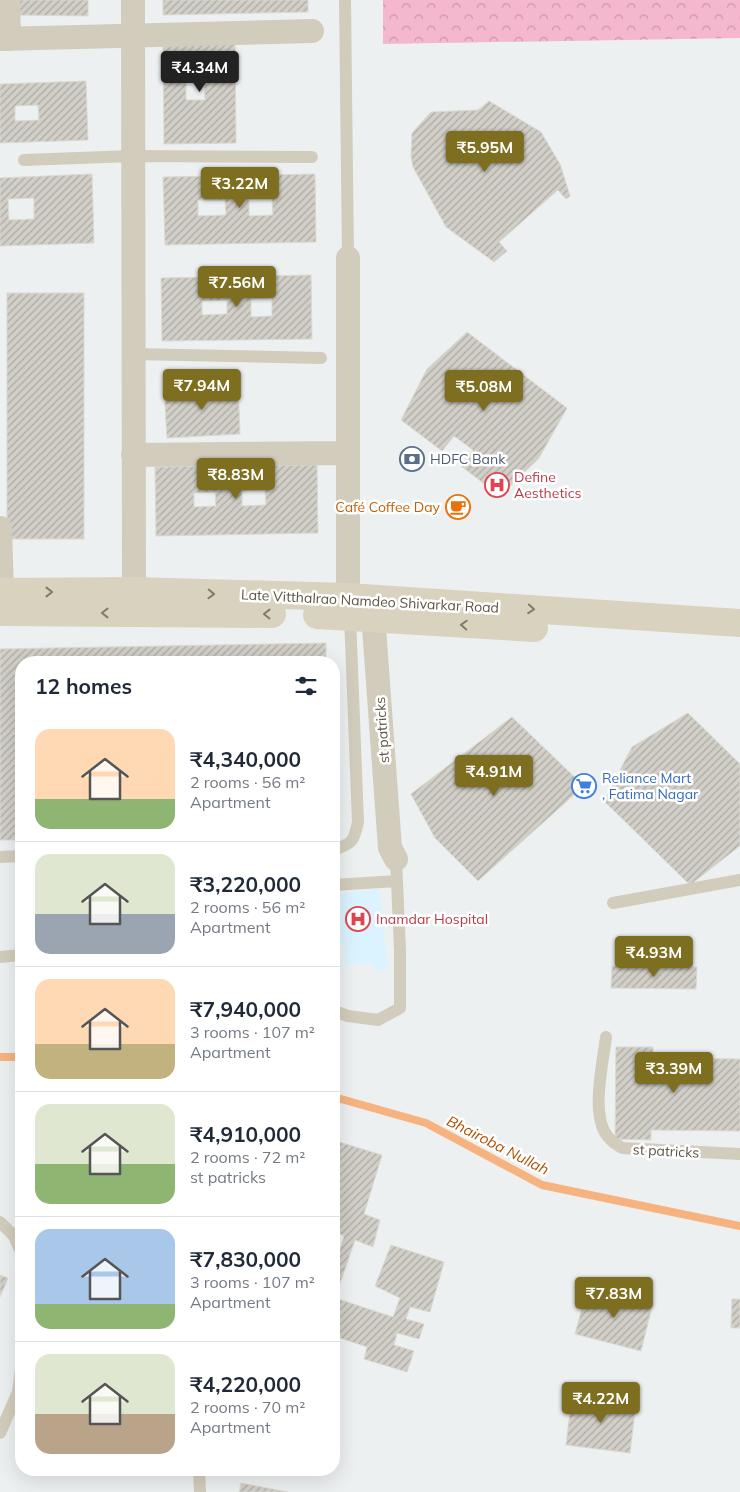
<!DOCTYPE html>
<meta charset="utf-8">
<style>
:root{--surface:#fff;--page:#f6f6f7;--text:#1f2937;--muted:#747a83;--line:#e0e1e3;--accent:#7e6e20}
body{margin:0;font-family:Mulish,sans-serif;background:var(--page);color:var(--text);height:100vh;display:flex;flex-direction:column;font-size:19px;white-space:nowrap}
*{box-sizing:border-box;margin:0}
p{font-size:16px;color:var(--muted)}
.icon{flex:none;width:28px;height:28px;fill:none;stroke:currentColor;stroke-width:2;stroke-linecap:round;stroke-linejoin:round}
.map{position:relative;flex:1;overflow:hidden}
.drawer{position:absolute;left:15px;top:656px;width:325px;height:820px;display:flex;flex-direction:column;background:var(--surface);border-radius:20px;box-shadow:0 5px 20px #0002}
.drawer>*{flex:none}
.price{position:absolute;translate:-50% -42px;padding:0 11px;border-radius:5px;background:var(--accent);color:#fff;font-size:16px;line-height:32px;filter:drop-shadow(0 1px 2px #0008)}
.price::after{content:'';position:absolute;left:50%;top:30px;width:15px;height:11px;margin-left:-8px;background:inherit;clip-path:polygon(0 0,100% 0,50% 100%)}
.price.on{background:#222;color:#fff}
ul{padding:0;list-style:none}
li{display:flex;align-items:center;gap:15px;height:125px;padding:0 20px}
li+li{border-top:1px solid var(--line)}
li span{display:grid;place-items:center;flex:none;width:140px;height:100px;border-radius:15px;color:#555}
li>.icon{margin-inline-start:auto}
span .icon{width:60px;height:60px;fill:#fffc;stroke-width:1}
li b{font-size:21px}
h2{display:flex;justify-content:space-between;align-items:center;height:60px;padding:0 20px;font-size:21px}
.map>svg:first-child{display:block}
.medical{fill:#dbf3fe}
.forest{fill:url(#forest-crowns)}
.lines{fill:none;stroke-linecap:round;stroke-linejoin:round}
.stream{stroke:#f6b37f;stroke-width:8}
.building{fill:url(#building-hatch);stroke:#dadad1;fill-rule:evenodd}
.service{stroke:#d2ccbc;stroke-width:12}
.minor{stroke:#d2ccbc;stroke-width:24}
.secondary{stroke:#d9d2be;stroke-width:28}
.oneway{stroke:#827b69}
.labels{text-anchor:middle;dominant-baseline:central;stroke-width:5;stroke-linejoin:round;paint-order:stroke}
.service-label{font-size:14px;fill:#4e5e75;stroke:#fff;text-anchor:start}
.health-label{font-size:14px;fill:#be3a42;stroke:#fff;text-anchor:start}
.food-label{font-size:14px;fill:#c56008;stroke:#fff;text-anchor:end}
.street-label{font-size:14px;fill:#5d5644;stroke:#fff}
.shop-label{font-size:14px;fill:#366cbe;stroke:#fff;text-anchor:start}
.water-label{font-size:15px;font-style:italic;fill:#b44f00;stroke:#fff}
</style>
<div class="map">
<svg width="740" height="1492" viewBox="0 0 740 1492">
<defs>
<pattern id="forest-crowns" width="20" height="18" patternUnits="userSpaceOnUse" patternTransform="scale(1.25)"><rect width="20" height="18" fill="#f4b7ce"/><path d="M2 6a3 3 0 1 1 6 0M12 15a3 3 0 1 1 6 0" fill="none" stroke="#c998a9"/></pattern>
<pattern id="building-hatch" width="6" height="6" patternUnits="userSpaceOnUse" patternTransform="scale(1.25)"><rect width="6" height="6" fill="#d1cfc7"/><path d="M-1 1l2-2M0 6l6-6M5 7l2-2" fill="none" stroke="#adaba3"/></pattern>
</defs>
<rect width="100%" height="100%" fill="#edf0f1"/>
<path class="medical" d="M379,889L388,969L375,971L373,963L346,966L344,945L334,946V894Z"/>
<path class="forest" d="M383,0H740V38L383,44Z"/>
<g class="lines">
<path class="stream" d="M0,1057H21
M334,1097L426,1123L542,1185L740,1226"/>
</g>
<path class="building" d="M16,0H88V16L16,15Z
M163,0H308V12L163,15Z
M235,41L236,143L164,144L163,43ZM186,70H204L205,100H186Z
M86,81L88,140L0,143V84ZM38,105L39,120L15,121V106Z
M489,101L541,132L560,164L570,196L566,199L558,190L499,242L507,251L494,262L446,227L413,167L411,157L412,133L431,112L478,110Z
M92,174L94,243L0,246V178ZM34,198V219L9,220L8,199Z
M315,174L316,242L165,245L163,177ZM249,199H272L273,215L249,216ZM198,200H225L226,215L198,216Z
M311,275L312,339L162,341L161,278ZM272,298V316L251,317V299ZM227,300V314L202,315V301Z
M7,293H84V539H7Z
M467,332L567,408L539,458L500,496L461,466L473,450L454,436L442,451L401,420L427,369Z
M238,384L240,434L167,438L164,388Z
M317,465L318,533L156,536L155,467ZM265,490L266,505L242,506V491ZM215,492L216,506L194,507V493Z
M326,643V662H21V840H0V649Z
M688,713L740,764V846L690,885L604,801L632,747Z
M512,717L584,786L478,881L435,838L411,794Z
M612,966L697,967L696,989L611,988Z
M616,1047H653V1058L740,1059V1131L651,1130V1140L615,1139Z
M339,1142L382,1155L364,1214L380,1220L373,1247L355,1240L335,1298L393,1317L400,1298L375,1286L391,1245L444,1262L430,1312L410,1307L406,1319L424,1324L419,1339L397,1333L394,1345L414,1351L407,1372L364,1359L367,1347L334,1336V1261L336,1262L344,1236L334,1231V1158Z
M0,1275L8,1278L0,1297Z
M588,1286L653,1303L641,1351L575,1334Z
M732,1299H740V1328H731Z
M572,1395L636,1403L630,1453L566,1445Z
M241,1483L288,1492H239Z"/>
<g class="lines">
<path class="service" d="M345,0L348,258
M24,160L132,156L312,157
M133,354L321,358
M334,850C353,843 354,841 358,822L350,616
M0,857L21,856
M334,885L397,881
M613,903L740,880
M0,957L21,955
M334,1011L348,1016L378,1020L400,1008V950L396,859
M606,1037C603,1064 589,1119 610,1139C613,1143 618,1145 622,1148L740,1154
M0,1222L14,1236L21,1252
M0,1433L18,1392L21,1369
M199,1470L200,1492"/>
<path class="minor" d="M8,0L9,39
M133,0L134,591
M0,39L312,31
M348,258V597
M133,455L348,453
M0,528L2,592
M372,600L390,848L396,859"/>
<path class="secondary" d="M0,592L134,591L348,597L740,623
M0,612L272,614
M317,615L534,628"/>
</g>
<defs><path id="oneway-chevron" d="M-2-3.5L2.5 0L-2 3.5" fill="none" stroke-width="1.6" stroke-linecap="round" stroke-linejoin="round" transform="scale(1.25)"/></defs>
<g class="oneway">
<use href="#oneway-chevron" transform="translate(49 592)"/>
<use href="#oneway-chevron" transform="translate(211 594) rotate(2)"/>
<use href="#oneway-chevron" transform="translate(531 609) rotate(4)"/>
<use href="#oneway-chevron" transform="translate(105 613) rotate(-180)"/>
<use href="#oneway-chevron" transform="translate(267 614) rotate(-179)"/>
<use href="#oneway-chevron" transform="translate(464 625) rotate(-177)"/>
</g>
<defs>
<symbol id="bank-ring" viewBox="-11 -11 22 22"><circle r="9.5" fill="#fff" stroke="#5c6f8a" stroke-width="1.5"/><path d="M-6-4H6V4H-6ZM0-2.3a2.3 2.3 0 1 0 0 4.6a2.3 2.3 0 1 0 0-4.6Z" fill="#5c6f8a"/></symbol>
<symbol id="hospital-ring" viewBox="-11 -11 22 22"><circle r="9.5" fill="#fff" stroke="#e0444e" stroke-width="1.5"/><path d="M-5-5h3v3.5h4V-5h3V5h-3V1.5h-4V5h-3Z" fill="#e0444e"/></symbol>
<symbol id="cafe-ring" viewBox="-11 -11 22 22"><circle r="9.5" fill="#fff" stroke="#e8710a" stroke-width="1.5"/><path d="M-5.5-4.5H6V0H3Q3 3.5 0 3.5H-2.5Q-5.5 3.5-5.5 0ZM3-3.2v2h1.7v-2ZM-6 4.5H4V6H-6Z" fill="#e8710a"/></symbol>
<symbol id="supermarket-ring" viewBox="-11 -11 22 22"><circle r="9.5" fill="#fff" stroke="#3f7fe0" stroke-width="1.5"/><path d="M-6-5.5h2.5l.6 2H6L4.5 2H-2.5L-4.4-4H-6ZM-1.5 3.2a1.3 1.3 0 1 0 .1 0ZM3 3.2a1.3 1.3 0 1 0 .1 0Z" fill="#3f7fe0"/></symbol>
</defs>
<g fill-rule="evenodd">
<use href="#bank-ring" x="398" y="445" width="28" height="28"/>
<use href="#hospital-ring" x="483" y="471" width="28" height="28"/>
<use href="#cafe-ring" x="444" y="493" width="28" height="28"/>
<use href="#supermarket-ring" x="570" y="772" width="28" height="28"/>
<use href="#hospital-ring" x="344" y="905" width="28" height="28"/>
</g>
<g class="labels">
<g class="service-label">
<text x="430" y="459">HDFC Bank</text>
</g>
<g class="health-label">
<text x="514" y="477">Define<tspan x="514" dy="16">Aesthetics</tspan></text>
<text x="376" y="919">Inamdar Hospital</text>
</g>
<g class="food-label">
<text x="440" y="507">Café Coffee Day</text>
</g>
<g class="street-label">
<text transform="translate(370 601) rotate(3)">Late Vitthalrao Namdeo Shivarkar Road</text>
<text transform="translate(382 730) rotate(-94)">st patricks</text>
<text transform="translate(666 1151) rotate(3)">st patricks</text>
</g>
<g class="shop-label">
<text x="602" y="778">Reliance Mart<tspan x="602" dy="16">, Fatima Nagar</tspan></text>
</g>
<g class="water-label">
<text transform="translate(498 1145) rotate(27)">Bhairoba Nullah</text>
</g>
</g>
</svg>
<b class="price on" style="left:200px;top:93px">₹4.34M</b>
<b class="price" style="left:485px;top:173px">₹5.95M</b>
<b class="price" style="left:240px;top:209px">₹3.22M</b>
<b class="price" style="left:237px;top:308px">₹7.56M</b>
<b class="price" style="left:202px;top:411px">₹7.94M</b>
<b class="price" style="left:484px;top:412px">₹5.08M</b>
<b class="price" style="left:236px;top:500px">₹8.83M</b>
<b class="price" style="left:494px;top:797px">₹4.91M</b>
<b class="price" style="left:654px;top:978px">₹4.93M</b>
<b class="price" style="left:674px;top:1094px">₹3.39M</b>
<b class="price" style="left:614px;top:1319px">₹7.83M</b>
<b class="price" style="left:601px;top:1424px">₹4.22M</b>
<section class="drawer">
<h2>12 homes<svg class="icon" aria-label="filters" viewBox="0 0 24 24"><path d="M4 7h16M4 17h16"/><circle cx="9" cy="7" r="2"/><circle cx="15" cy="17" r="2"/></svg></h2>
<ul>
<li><span style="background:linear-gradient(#ffd9b3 70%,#8fb573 0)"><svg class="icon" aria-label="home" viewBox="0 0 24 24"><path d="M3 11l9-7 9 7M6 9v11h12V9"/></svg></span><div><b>₹4,340,000</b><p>2 rooms · 56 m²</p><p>Apartment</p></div></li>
<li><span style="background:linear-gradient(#dfe7d0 60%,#9aa5b1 0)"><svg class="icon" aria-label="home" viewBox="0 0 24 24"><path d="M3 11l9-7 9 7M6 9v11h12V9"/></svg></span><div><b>₹3,220,000</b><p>2 rooms · 56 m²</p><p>Apartment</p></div></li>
<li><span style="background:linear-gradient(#ffd9b3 65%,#c2b280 0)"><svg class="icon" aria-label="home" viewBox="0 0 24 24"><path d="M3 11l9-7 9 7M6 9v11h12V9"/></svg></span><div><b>₹7,940,000</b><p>3 rooms · 107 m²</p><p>Apartment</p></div></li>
<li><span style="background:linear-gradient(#dfe7d0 60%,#8fb573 0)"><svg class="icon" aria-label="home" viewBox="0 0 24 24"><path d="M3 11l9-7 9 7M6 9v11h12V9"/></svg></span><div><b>₹4,910,000</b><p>2 rooms · 72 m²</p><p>st patricks</p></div></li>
<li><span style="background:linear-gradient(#a9c7e8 75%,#8fb573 0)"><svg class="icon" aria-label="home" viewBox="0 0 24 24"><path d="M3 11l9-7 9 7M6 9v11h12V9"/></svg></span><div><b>₹7,830,000</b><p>3 rooms · 107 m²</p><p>Apartment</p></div></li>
<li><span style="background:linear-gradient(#dfe7d0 60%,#b9a48a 0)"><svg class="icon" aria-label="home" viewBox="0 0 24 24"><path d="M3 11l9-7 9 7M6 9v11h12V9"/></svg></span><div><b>₹4,220,000</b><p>2 rooms · 70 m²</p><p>Apartment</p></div></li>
</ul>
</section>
</div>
